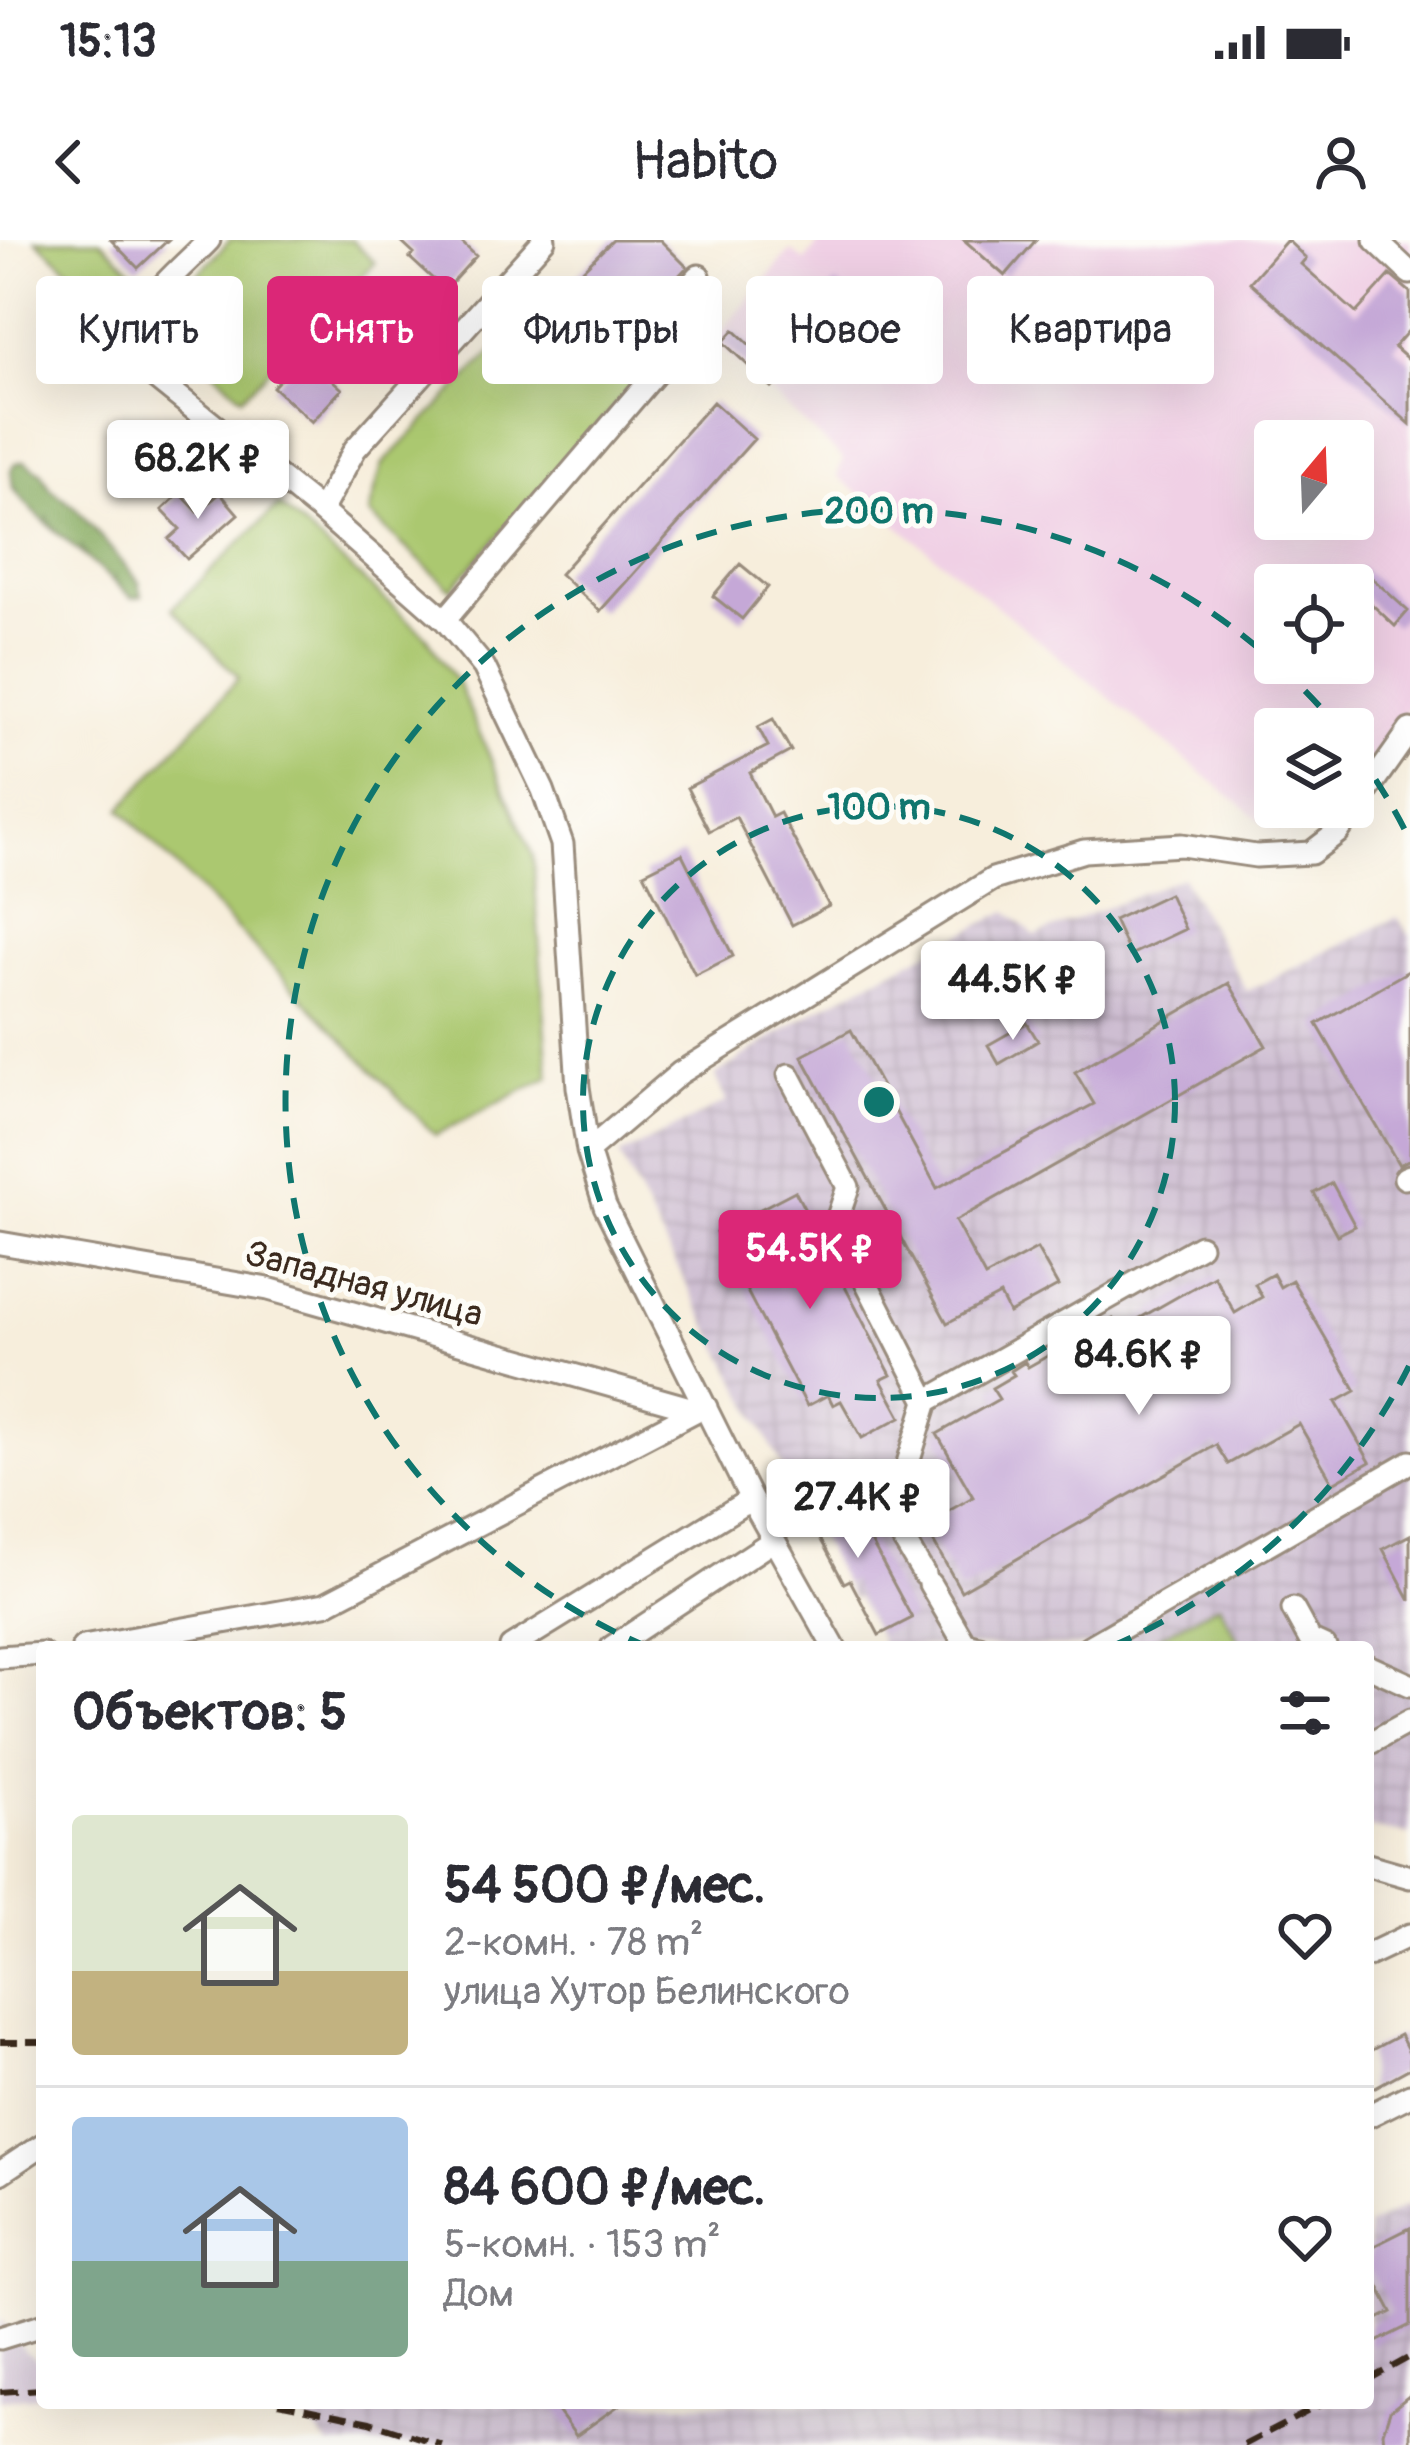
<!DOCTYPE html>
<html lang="ru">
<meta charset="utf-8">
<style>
:root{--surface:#fff;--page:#f2f2f3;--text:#2b2b33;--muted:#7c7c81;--line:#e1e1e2;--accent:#db2777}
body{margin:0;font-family:Pangolin,sans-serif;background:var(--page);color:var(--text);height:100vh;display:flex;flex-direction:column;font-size:45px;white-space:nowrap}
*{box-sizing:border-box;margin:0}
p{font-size:39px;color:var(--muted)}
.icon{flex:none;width:66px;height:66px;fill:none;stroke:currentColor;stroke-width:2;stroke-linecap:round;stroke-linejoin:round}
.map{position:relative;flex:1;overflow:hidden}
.details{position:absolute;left:36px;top:1401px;width:1338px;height:768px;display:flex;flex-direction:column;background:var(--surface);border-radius:12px;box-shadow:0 12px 48px #0002}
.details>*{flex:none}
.top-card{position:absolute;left:36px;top:36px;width:1338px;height:108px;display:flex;gap:24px}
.needle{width:78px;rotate:19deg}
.controls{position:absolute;left:1254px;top:180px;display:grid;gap:24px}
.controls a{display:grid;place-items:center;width:120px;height:120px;border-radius:12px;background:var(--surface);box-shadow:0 12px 48px #0002;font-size:60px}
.price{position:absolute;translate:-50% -102px;padding:0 27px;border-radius:12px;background:#fff;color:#222;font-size:39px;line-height:78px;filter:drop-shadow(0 3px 6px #0008)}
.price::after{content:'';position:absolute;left:50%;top:72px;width:36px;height:27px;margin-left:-18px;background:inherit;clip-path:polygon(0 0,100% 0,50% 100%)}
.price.on{background:var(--accent);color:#fff}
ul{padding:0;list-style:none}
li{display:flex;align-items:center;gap:36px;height:300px;padding:0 36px}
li+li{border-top:3px solid var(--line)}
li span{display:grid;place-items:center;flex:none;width:336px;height:240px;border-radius:12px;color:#555}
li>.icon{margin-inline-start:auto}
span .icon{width:144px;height:144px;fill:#fffc;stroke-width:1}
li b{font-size:51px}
h2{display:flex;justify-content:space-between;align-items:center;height:144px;padding:0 36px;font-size:51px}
.chip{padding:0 42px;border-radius:12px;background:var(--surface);box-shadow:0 12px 48px #0002;font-size:42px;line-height:108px}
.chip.on{background:var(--accent);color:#fff}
.status{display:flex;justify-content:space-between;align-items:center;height:84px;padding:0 60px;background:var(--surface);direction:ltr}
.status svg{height:33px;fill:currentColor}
header{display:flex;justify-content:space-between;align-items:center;height:156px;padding:0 36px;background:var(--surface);font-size:54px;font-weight:600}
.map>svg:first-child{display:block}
.built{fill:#f0d0e5;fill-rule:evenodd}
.industrial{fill:url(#industrial-grid)}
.railway{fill:#cebed2}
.green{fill:#abc86f;stroke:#737946;stroke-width:3}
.forest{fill:url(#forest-firs);stroke:#626b40;stroke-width:3}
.building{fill:#c5a8d7}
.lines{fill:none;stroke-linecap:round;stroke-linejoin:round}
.minor-casing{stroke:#998c7d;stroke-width:27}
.minor{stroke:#fff;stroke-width:21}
.rail{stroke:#3b2a1e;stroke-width:6;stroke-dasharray:18 9;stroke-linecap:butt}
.ring{fill:none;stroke:#0f766e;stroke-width:6;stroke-dasharray:21 15}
.labels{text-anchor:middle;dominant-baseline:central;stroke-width:10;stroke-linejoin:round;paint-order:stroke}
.street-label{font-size:36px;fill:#3b2a1e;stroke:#fdfcf7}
.centre{fill:#0f766e;stroke:#fdfcf7;stroke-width:6}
.ring-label{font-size:36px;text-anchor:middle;font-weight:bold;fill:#0f766e;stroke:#fdfcf7;stroke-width:10;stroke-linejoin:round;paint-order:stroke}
</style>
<div class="status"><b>15:13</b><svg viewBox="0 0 49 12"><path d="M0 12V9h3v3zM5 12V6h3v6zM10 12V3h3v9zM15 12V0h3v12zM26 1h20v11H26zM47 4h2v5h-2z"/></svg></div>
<header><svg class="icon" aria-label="back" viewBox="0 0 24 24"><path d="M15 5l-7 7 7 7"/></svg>Habito<svg class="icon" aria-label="person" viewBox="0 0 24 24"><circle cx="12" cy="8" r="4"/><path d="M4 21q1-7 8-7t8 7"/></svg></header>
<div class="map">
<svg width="1410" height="2205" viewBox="0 0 1410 2205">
<defs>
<pattern id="industrial-grid" width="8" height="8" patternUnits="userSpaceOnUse" patternTransform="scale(3)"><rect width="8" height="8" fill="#cebed2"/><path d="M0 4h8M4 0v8" fill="none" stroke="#b2a3b4"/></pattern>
<pattern id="forest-firs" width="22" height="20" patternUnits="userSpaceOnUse" patternTransform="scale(3)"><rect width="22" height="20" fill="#88ac62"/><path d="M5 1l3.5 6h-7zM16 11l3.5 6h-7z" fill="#708c50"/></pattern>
</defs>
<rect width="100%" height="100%" fill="#fdfcf7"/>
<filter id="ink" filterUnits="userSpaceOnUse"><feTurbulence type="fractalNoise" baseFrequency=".00833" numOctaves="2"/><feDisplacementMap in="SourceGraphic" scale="24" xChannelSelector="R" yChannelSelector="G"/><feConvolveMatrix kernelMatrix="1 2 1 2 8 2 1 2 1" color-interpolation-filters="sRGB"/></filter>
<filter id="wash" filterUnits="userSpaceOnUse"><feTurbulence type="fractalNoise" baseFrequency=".004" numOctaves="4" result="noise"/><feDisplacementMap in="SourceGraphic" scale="48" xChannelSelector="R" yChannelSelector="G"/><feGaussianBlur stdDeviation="2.7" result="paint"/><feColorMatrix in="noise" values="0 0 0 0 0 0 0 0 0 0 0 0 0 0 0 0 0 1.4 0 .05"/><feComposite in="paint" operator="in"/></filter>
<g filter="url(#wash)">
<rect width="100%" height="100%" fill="#f7eedc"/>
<path class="built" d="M821,0H1410V463L1353,551V489H1275V567H1343L1332,584L1277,589L1266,585L837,236L843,219L714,101L791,10L805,21ZM1275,201H1353V279H1275ZM1275,345H1353V423H1275Z"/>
<path class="industrial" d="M1182,637L1247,751L1397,677L1410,696V1595L1368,1588V1407H1242L1218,1364L1140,1407H881L879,1397L856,1357L852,1359L619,916L726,862L715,835L816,770L1007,671L1035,696Z
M1410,1964V2205H329L305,2179L312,2163H1368V1986Z"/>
<path class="railway" d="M0,2079L25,2111L42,2124V2156L0,2159Z"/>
<path class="green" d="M36,0H100L147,44L120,74Z
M230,0H352L375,23L242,157L157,78Z
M546,57L639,140L451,349L369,274L382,225Z
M279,265L427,397L459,446L533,616L549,837L435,895L121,569L239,438L172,368Z
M1219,1364L1242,1407H1140Z"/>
<path class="forest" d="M25,221L42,233L51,249L77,269L139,342L142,356L132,358L35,273L13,248L11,230L16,223Z"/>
<g id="blocks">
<path class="building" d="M111,0H168L138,28Z
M399,0H459L476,16L445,50L410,18L414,14Z
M613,0H660L687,27L615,104L562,50Z
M964,0H1036L1005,36Z
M1287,0L1306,18L1301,24L1356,73L1390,35L1410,52V89L1394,107L1410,121V184L1250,42Z
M836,43L881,80L856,112L810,75Z
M359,59L400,97L377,123L336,81Z
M734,90L783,136L772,148L723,102Z
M304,114L342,149L312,182L273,147Z
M713,162L754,199L600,371L560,334Z
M180,253L198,272L220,253L238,274L187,319L169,299L180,289L162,270Z
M740,324L768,347L742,379L713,356Z
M1360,327L1408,371L1395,386L1347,341Z
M773,479L791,511L750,533L772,577L780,573L829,666L792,685L736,577L709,591L687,548L768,506L758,487Z
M682,614L733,716L695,735L644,633Z
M1169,654L1185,689L1130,715L1114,680Z
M1410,730V919L1399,925L1317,784Z
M1229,743L1266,806L955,981L985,1037L1037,1009L1058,1046L1009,1073L1000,1055L947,1083L802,816L851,790L937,948L1094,864L1075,832Z
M1027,783L1038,801L999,824L988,805Z
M1332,943L1355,986L1337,995L1314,953Z
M795,951L891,1135L881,1140L901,1177L862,1198L841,1161L833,1165L828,1155L807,1166L716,992Z
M1273,1034L1280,1047L1292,1040L1356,1151L1336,1162L1370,1222L1333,1243L1299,1184L1228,1224L1216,1205L961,1351L924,1285L973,1257L937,1194L999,1159L992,1148L1014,1135L1011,1131L1025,1122L1028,1127L1113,1079L1119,1090L1214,1036L1235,1073L1262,1057L1255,1044Z
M843,1249L912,1378L879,1395L850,1340L844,1343L805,1270Z
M1410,1295V1360L1383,1309Z
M1400,1795L1410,1814V1828L1368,1851V1812Z
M1410,1988V2085L1368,2106V2084L1392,2072L1368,2025V2009Z
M1410,2155V2205H1384L1383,2192L1390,2171Z
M552,2163H622L576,2196Z"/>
</g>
</g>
<g filter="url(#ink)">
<use href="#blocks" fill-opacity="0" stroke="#998c7d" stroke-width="3"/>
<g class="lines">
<defs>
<path id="minor" d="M209,0C177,34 112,79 143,128L321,271
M544,0L355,209L321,271L445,380L484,427L543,550L562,604L578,847L588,911L605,966L751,1259L834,1407
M1375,0L1410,33
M445,380L654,135L649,90L699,36
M789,835L848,947L836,983L927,1161
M588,911L680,833L993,639L1084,611L1182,605L1256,616L1311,613L1338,592L1410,490
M1405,938L1410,936
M0,1003L268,1049L697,1170L706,1167
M924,1334L891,1279L927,1161L1200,1006
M930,1344L965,1404L979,1407
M1293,1369L1310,1400L1325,1407
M83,1407L325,1364L697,1170
M511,1407L751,1259
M612,1407L774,1300
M1089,1407L1410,1222
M0,1417L42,1414
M1368,1426L1410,1445
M1368,1504L1410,1481
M1368,1625L1410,1637
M1368,1715L1410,1695
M1368,1876L1410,1855
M0,1933L42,1905
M0,2098L42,2085"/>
</defs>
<use href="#minor" class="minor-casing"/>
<use href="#minor" class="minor"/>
<path class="rail" d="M0,1802H42
M1368,2140L1410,2117
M0,2152L42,2149
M278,2163L370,2182L442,2205
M1244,2205L1324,2163"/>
</g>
</g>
<g class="ring">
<circle cx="879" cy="862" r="296"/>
<path d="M1409 1126A592 592 0 0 1 1110 1407M648 1407A592 592 0 1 1 1271 419M1279 426A592 592 0 0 1 1336 485M1355 510A592 592 0 0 1 1409 598"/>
</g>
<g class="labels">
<g class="street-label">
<text transform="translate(364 1044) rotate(15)">Западная улица</text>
</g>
</g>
<circle cx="879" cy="862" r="18" class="centre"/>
<g class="ring-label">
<text x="879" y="283">200 m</text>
<text x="879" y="579">100 m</text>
</g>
</svg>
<div class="controls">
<a><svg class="needle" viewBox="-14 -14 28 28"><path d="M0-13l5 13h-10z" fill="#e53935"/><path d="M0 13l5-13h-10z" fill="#7c7c81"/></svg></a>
<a><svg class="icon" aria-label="locate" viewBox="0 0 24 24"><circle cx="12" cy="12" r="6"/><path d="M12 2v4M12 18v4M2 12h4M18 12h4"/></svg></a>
<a><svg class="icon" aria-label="layers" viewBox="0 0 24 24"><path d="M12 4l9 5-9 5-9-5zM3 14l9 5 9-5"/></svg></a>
</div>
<b class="price" style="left:198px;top:282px">68.2K ₽</b>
<b class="price" style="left:1013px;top:803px">44.5K ₽</b>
<b class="price on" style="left:810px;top:1072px">54.5K ₽</b>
<b class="price" style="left:1139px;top:1178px">84.6K ₽</b>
<b class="price" style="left:858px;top:1321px">27.4K ₽</b>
<div class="top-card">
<a class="chip">Купить</a>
<a class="chip on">Снять</a>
<a class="chip">Фильтры</a>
<a class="chip">Новое</a>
<a class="chip">Квартира</a>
</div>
<section class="details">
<h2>Объектов: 5<svg class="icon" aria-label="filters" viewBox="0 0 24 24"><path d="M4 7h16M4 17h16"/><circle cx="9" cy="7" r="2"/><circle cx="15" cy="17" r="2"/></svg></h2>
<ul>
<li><span style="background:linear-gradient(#dfe7d0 65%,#c2b280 0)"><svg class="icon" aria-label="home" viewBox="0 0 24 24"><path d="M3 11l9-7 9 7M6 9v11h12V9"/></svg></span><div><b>54 500 ₽/мес.</b><p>2-комн. · 78 m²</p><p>улица Хутор Белинского</p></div><svg class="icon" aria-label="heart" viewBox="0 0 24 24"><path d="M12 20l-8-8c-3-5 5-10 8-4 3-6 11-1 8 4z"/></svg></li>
<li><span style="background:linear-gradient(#a9c7e8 60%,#7fa58c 0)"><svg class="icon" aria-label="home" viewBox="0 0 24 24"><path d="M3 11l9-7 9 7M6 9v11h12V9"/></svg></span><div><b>84 600 ₽/мес.</b><p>5-комн. · 153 m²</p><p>Дом</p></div><svg class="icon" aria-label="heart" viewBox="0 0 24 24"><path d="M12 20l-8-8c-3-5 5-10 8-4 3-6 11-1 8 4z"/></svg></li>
</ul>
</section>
</div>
